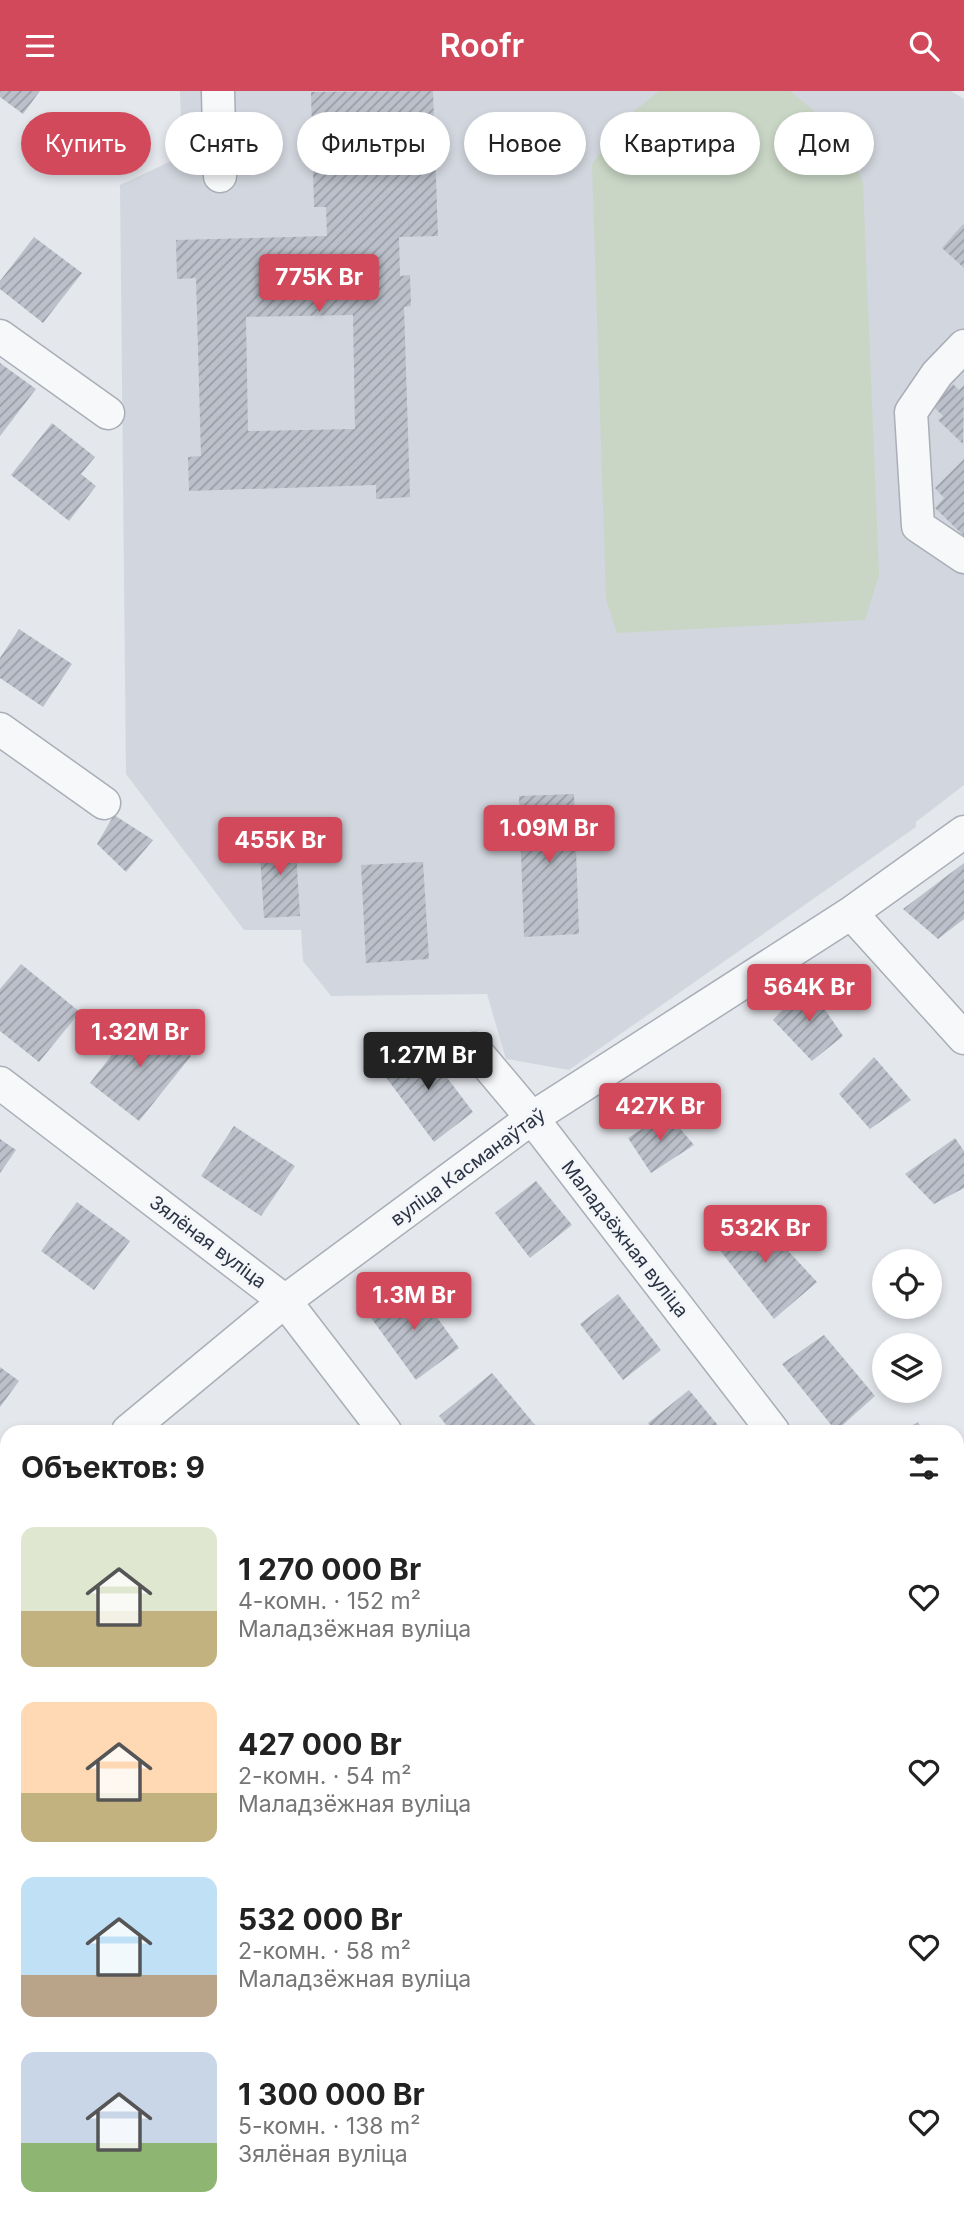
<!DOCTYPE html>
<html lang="ru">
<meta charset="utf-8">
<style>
:root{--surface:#fff;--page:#f6f6f6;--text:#222;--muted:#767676;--accent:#d1495b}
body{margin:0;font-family:Inter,sans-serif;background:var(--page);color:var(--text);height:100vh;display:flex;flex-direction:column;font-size:26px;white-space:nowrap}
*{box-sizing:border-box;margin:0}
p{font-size:23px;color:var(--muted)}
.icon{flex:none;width:38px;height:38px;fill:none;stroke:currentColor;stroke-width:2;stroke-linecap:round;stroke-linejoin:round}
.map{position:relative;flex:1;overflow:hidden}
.sheet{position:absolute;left:0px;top:1334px;width:964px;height:800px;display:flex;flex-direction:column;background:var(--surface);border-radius:21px 21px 0 0;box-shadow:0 4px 10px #0003}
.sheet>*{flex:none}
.banner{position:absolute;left:21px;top:21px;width:922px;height:63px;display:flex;gap:14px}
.controls{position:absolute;left:872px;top:1158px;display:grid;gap:14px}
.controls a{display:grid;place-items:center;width:70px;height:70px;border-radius:50%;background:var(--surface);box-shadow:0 4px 10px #0003;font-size:35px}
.price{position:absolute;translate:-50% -60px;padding:0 16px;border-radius:7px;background:var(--accent);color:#fff;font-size:23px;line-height:46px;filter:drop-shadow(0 2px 4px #0008)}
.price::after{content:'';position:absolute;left:50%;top:42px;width:21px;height:16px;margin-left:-10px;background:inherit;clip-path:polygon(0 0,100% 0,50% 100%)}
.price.selected{background:#222;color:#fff}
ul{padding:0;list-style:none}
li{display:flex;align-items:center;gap:21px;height:175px;padding:0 21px}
li span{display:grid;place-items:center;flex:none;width:196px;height:140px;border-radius:14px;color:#555}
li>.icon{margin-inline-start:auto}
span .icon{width:84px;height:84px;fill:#fffc;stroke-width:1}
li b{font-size:30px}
h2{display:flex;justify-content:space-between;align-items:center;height:84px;padding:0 21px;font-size:30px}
.chip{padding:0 24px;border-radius:32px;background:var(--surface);box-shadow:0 4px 10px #0003;font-size:24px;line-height:63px}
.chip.selected{background:var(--accent);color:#fff}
header{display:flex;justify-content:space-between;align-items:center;height:91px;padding:0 21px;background:var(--accent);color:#fff;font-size:32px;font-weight:600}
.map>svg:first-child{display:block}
.built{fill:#d2d6de}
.grass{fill:#c9d6c5}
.building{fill:url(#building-hatch);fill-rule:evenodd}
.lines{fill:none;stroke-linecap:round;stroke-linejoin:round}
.minor-casing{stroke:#a9aeb7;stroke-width:35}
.minor{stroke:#f7f8fa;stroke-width:32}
.labels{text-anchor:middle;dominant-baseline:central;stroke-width:6;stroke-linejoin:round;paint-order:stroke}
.street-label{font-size:19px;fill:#2b3445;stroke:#f4f6f9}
</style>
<header><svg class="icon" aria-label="menu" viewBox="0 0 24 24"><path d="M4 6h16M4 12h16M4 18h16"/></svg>Roofr<svg class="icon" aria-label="search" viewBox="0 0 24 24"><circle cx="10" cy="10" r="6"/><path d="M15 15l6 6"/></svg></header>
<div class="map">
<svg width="964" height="2132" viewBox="0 0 964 2132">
<defs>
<pattern id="building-hatch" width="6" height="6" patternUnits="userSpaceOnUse" patternTransform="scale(1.75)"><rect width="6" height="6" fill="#bbc0ca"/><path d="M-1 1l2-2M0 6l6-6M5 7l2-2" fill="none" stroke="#989da6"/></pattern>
</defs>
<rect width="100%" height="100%" fill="#e4e7ec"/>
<path class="built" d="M180,0H951L964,8V694L916,731V736L569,979L506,968L487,903L331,905L303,870L301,839H244L126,683L120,94L182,65Z"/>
<path class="grass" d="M659,0H790L820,25L847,54L863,92L879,484L865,529L617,542L606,508L592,73L628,25Z"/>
<path class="building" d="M0,0H40L23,23L0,6Z
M433,0L438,145L399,146L400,185L410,184L411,215L404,216L410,406L376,408V394L189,400L188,366L201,365L196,187L177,188L176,149L327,145L326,116H314L311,1ZM353,224L355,338L248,340L246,226Z
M963,133L964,135V177L942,157Z
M34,146L82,182L43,232L0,198V190Z
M0,272L36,298L0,345Z
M953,293L959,299L964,294L963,353L938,329L943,325L932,314Z
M52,332L95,366L81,383L96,395L69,430L11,384Z
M964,368V445L935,417L944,407L935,397Z
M19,538L72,573L43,616L0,587V567Z
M574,703L579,843L524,846L519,705Z
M114,724L153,749L126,781L97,753Z
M295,744L300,825L264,827L259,746Z
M423,771L429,868L366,872L361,774Z
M964,772V828L938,848L903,818Z
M21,873L80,921L39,971L0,940V898Z
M808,894L843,945L812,970L773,929Z
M141,926L191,965L139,1030L90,992Z
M421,952L473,1021L434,1051L382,981Z
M874,966L911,1009L870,1038L839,1003Z
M667,1022L694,1054L651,1082L628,1047Z
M234,1035L295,1075L261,1125L201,1085Z
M955,1047L964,1060V1097L934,1113L905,1083Z
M0,1048L16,1059L0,1082Z
M536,1090L572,1134L530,1167L495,1122Z
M77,1111L130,1150L94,1199L41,1160Z
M753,1122L817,1191L774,1228L715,1153Z
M413,1193L459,1257L416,1289L369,1224Z
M618,1203L661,1259L623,1289L580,1233Z
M824,1244L875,1305L836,1340L782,1273Z
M0,1276L19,1290L0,1316Z
M492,1282L540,1340H451L439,1325Z
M689,1299L721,1338L654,1340L648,1332Z
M918,1331L923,1340H904Z
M7,1479V1543L0,1535V1484Z
M957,1664L964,1672V1735L957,1741Z
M7,1866V1887L0,1878V1872Z
M957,1910L964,1918V1930L957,1935Z
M0,2077L7,2086V2117L0,2123L8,2132H0Z
M216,2126H233L225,2132H220Z
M455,2126H474L467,2132H460Z
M634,2126H707L712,2132H638Z
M874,2126H882L887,2132H866Z"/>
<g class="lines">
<defs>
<path id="minor" d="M218,0L220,85
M0,245L108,322
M964,255L937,283L911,321L918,435L964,466
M0,638L104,712
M851,822L964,947
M474,958L532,1027L773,1340
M0,992L285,1210L385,1340
M128,1340L285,1210L532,1027L851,822L964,741
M0,1405L7,1410
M0,1445L7,1440
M957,1579L964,1588
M0,2006L7,2015
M957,2089L964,2097
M91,2126L96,2132
M541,2126L546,2132"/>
</defs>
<use href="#minor" class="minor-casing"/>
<use href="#minor" class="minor"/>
</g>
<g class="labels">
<g class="street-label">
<text transform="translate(468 1076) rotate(-36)">вуліца Касманаўтаў</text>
<text transform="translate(625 1148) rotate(52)">Маладзёжная вуліца</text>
<text transform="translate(208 1151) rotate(37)">Зялёная вуліца</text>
</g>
</g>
</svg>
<div class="controls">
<a><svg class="icon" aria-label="locate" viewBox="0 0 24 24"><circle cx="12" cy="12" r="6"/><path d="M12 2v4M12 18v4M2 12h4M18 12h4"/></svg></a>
<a><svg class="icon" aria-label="layers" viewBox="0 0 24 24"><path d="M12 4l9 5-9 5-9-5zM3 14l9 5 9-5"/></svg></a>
</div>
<b class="price" style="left:319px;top:223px">775K Br</b>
<b class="price" style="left:549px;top:774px">1.09M Br</b>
<b class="price" style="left:280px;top:786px">455K Br</b>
<b class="price" style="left:809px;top:933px">564K Br</b>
<b class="price" style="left:140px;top:978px">1.32M Br</b>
<b class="price selected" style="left:428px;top:1001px">1.27M Br</b>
<b class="price" style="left:660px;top:1052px">427K Br</b>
<b class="price" style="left:765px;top:1174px">532K Br</b>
<b class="price" style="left:414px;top:1241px">1.3M Br</b>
<div class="banner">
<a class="chip selected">Купить</a>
<a class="chip">Снять</a>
<a class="chip">Фильтры</a>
<a class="chip">Новое</a>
<a class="chip">Квартира</a>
<a class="chip">Дом</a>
</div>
<section class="sheet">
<h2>Объектов: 9<svg class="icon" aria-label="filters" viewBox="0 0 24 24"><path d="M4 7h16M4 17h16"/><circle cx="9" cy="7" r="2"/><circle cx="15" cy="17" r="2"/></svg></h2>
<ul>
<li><span style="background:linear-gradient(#dfe7d0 60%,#c2b280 0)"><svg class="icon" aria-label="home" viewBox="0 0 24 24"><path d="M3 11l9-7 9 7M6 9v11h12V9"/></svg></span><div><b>1 270 000 Br</b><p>4-комн. · 152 m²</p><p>Маладзёжная вуліца</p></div><svg class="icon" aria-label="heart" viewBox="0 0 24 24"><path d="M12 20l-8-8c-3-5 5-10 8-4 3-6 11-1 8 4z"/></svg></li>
<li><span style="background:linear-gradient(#ffd9b3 65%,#c2b280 0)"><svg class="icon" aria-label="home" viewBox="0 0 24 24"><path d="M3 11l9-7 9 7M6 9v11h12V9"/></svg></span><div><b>427 000 Br</b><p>2-комн. · 54 m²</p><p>Маладзёжная вуліца</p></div><svg class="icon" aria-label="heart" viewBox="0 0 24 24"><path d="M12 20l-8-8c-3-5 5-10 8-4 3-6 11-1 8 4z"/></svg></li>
<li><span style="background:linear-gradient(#bfe0f5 70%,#b9a48a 0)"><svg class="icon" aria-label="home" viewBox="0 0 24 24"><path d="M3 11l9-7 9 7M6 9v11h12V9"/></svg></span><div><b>532 000 Br</b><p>2-комн. · 58 m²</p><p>Маладзёжная вуліца</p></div><svg class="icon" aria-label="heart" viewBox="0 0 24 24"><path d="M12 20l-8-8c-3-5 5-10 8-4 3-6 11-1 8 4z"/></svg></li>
<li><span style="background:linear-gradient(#c9d6e8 65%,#8fb573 0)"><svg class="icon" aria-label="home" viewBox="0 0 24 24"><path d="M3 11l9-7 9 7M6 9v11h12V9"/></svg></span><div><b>1 300 000 Br</b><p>5-комн. · 138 m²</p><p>Зялёная вуліца</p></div><svg class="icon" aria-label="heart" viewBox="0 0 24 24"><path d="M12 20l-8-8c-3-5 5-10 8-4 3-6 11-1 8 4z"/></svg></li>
</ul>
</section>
</div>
